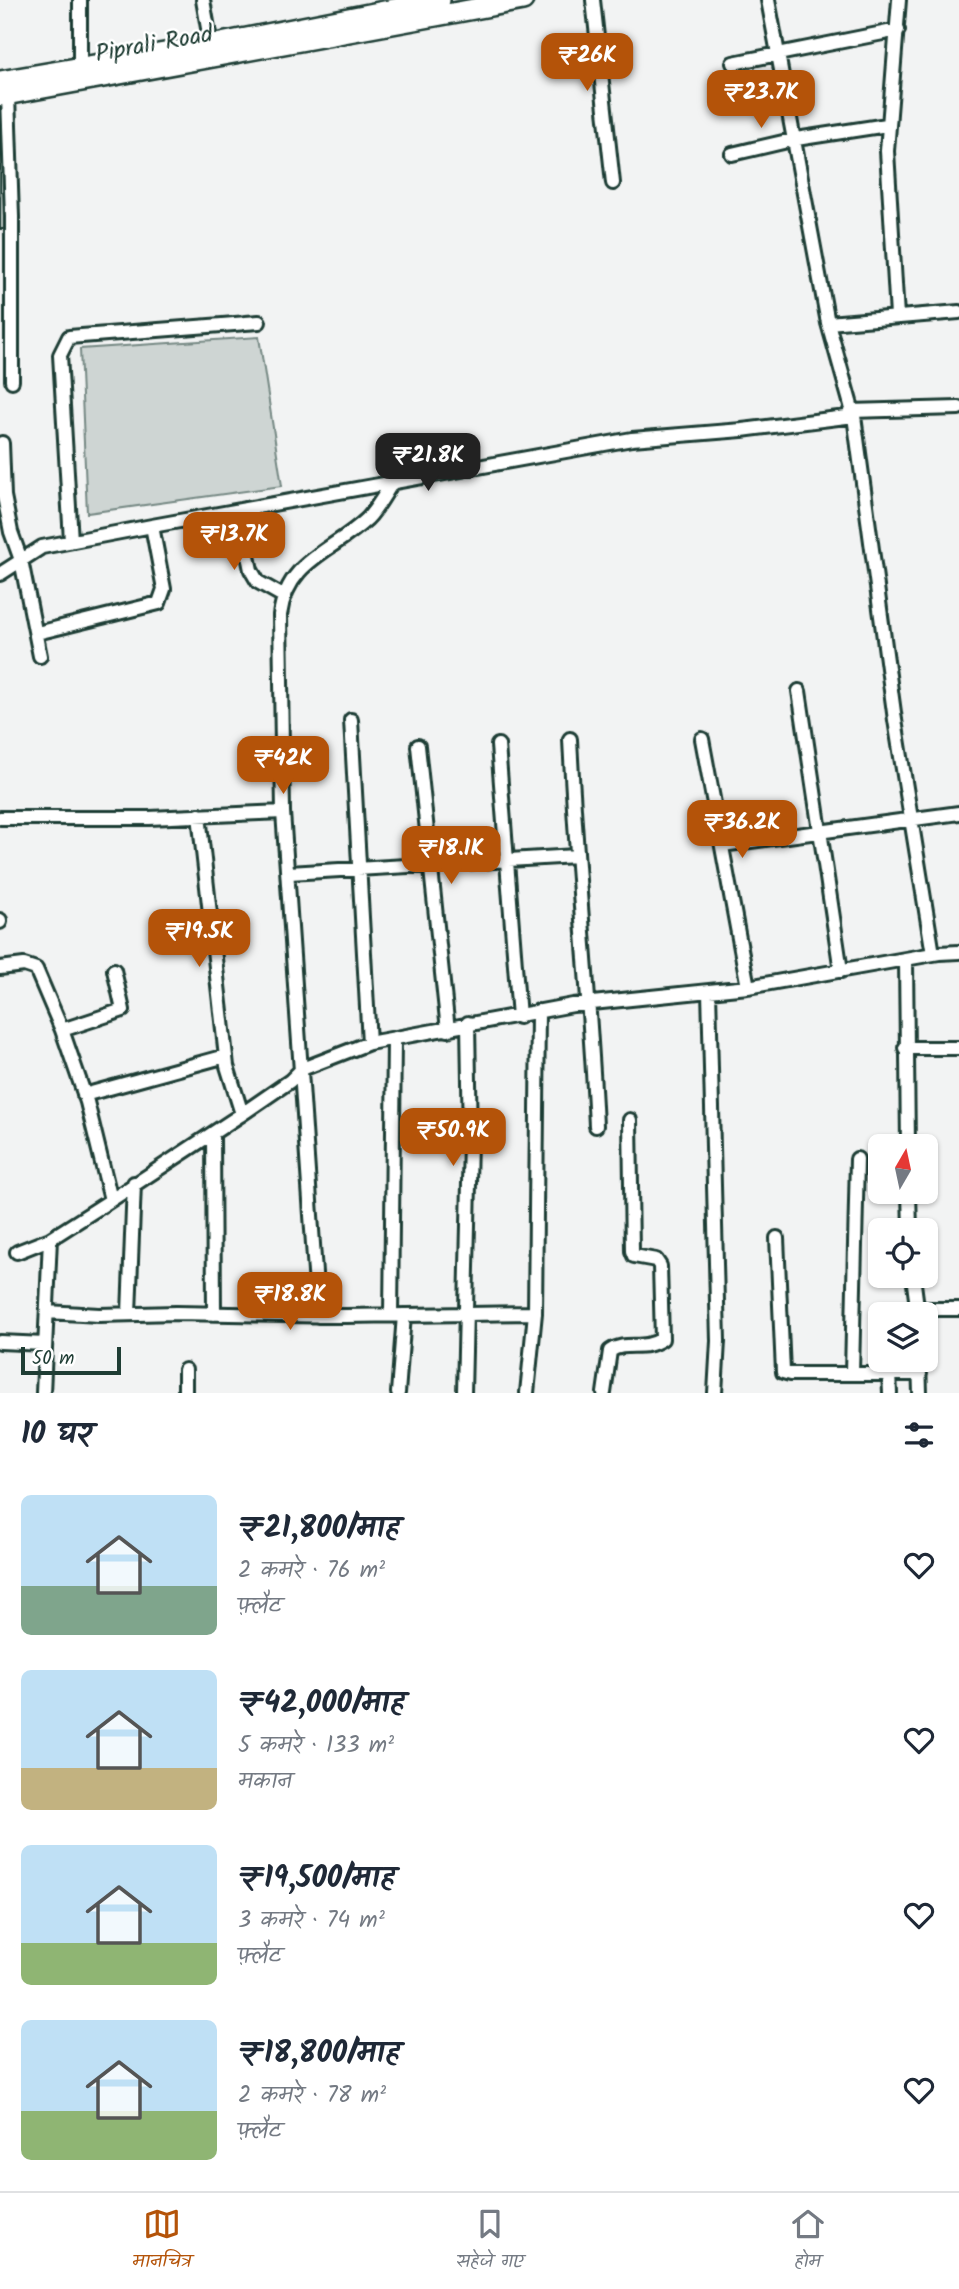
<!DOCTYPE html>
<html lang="hi">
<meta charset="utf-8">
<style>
:root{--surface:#fff;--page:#f2f2f3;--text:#1f2937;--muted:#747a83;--line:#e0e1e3;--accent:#b45309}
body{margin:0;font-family:Kalam,"Playpen Sans Deva",sans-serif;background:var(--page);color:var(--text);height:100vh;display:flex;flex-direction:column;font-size:26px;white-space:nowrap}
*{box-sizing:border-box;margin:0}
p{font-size:23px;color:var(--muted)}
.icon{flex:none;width:38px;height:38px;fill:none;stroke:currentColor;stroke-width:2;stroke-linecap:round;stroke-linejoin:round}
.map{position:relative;height:1393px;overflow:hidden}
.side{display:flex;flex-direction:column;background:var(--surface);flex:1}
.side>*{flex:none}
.needle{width:46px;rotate:9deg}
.buttons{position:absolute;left:868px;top:1134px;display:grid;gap:14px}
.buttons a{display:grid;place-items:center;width:70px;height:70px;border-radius:10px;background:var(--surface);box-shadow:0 2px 5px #0004;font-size:35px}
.scale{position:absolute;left:21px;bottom:18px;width:100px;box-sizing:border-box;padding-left:7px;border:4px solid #1f3d34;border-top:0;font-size:19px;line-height:24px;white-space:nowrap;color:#1f3d34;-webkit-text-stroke:5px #fff;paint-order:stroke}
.price{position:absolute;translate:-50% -60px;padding:0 16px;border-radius:14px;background:var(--accent);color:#fff;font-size:23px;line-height:46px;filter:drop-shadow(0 2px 4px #0008)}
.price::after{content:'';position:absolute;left:50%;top:42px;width:21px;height:16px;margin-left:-10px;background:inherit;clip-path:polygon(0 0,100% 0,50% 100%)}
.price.selected{background:#222;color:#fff}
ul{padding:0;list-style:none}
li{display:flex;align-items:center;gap:21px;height:175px;padding:0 21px}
li span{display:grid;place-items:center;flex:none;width:196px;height:140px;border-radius:10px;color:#555}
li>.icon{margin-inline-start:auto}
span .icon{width:84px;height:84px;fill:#fffc;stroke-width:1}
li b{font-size:30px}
h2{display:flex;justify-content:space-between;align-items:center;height:84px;padding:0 21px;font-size:30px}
.menu{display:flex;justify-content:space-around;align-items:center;height:98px;border-top:2px solid var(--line);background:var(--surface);font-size:19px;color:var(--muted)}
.menu a{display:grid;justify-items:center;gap:4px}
.menu .selected{color:var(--accent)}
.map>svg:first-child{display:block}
.green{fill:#ced5d3;stroke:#768984;stroke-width:2}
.building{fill:#b7c1bd;stroke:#1f3d34;stroke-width:2;filter:url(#shadow)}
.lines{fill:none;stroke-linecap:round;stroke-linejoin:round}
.street-casing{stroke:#1f3d34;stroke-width:18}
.primary-casing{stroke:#1f3d34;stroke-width:24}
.street{stroke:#fff;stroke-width:12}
.primary{stroke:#fff;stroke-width:19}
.labels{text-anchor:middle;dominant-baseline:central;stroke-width:5;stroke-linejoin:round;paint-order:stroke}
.street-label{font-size:24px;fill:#1f3d34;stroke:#fff}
</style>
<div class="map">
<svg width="959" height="1393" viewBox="0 0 959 1393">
<defs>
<filter id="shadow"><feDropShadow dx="6" dy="6" stdDeviation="3.5" flood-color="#0004"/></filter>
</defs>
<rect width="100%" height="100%" fill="#f2f3f3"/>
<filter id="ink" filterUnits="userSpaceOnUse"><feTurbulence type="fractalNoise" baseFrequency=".0143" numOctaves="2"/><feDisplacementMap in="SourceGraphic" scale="14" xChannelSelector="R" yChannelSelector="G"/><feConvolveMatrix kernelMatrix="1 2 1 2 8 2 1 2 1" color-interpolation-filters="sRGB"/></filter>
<g filter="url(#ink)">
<path class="green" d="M259,337L282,486L87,513L80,349Z"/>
<path class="building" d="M8,101L9,229H0V102Z"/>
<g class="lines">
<defs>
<path id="street" d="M80,0V67
M203,0L211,45
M593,0L613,183
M768,0L828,323L854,416L895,720L933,954
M733,63L898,30
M8,95L12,217V381
M732,154L796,139L887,125
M897,316L887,151L899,0
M828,323L959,312
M850,411L959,408
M2,443L4,496L11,532L21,560L40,656
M239,512L251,570L258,582L283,596
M71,541L60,355L69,337L259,322
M0,574L42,547L152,526L632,439L742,430L854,416
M37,633L159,603L164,589L152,526
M799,691L841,971
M351,720L369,1043
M570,739C576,868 590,997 596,1126
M702,739L748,987
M498,745L519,1017
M418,746L448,1030
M283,812L280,615C287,560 332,552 367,519C377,509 384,495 392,483
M199,815L227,1066L242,1114
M0,818H149L283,812L318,1316
M722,845L959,813
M289,873L576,856
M0,920V922
M906,960L908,1146
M0,968L24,965L36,969L62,1030
M709,991L718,1341L715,1393
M905,1048H959
M84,1095L226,1056
M213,1133L214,1314
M909,1192L910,1230
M111,1200L87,1102L62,1030L123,1010L114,970
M777,1238L783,1372L790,1374H920
M17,1252L50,1239L108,1202L242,1114L290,1081L302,1069L369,1043L573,1005L748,987L939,953L959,952
M913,1276L918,1314
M917,1309H959
M47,1312L99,1315L176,1313L346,1316L535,1313
M129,1314L134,1183
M391,1315L394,1040
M0,1342L45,1344
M919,1360L920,1393
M185,1370V1393
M852,1373L857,1159
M889,1374L890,1393
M43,1393L50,1239
M398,1393L404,1315
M464,1393L470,1141L468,1023
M527,1393L535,1313L538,1011
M604,1393L610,1351C627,1340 642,1352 662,1339L660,1266L656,1260L634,1256L632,1251L630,1120"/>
<path id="primary" d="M0,81L211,45L440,0
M0,96L523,0"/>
</defs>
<use href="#street" class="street-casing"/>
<use href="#primary" class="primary-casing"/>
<use href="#street" class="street"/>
<use href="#primary" class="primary"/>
</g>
</g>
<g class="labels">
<g class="street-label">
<text transform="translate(154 44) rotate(-10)">Piprali Road</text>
</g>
</g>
</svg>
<div class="buttons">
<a><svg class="needle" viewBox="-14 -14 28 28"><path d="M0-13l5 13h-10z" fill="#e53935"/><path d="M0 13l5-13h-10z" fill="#747a83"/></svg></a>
<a><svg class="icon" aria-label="locate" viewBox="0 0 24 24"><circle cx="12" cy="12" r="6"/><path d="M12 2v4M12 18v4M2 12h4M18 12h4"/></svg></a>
<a><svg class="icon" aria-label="layers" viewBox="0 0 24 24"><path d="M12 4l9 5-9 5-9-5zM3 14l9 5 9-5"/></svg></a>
</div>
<div class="scale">50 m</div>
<b class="price" style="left:587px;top:93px">₹26K</b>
<b class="price" style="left:761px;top:130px">₹23.7K</b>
<b class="price selected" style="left:428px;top:493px">₹21.8K</b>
<b class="price" style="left:234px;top:572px">₹13.7K</b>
<b class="price" style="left:283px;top:796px">₹42K</b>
<b class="price" style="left:742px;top:860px">₹36.2K</b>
<b class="price" style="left:451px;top:886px">₹18.1K</b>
<b class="price" style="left:199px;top:969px">₹19.5K</b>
<b class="price" style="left:453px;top:1168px">₹50.9K</b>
<b class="price" style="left:290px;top:1332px">₹18.8K</b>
</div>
<section class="side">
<h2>10 घर<svg class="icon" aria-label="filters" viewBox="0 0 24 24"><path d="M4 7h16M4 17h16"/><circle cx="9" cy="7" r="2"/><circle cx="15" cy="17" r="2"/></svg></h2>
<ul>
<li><span style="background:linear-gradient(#bfe0f5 65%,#7fa58c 0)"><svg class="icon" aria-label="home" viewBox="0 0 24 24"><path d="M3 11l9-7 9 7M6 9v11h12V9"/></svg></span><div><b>₹21,800/माह</b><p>2 कमरे · 76 m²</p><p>फ़्लैट</p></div><svg class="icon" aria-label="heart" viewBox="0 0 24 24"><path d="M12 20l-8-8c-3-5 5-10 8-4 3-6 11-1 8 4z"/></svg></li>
<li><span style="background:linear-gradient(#bfe0f5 70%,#c2b280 0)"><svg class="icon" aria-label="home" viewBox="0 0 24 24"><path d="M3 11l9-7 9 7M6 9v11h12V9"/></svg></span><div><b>₹42,000/माह</b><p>5 कमरे · 133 m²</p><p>मकान</p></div><svg class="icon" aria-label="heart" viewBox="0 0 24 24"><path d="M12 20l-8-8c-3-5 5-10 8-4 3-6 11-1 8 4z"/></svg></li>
<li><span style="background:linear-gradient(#bfe0f5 70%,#8fb573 0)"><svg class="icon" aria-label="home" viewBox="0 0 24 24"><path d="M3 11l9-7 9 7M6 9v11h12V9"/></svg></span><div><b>₹19,500/माह</b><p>3 कमरे · 74 m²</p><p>फ़्लैट</p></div><svg class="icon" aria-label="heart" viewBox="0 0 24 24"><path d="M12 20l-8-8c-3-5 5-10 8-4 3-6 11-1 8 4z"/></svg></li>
<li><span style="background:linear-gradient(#bfe0f5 65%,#8fb573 0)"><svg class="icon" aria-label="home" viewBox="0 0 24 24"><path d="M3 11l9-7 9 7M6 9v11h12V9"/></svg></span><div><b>₹18,800/माह</b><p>2 कमरे · 78 m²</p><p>फ़्लैट</p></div><svg class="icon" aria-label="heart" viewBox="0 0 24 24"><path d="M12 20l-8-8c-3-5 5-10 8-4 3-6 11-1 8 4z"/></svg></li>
</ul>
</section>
<nav class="menu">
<a class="selected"><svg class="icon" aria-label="map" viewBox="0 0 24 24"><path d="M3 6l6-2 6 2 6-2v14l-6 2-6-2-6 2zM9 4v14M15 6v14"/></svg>मानचित्र</a>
<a><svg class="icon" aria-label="saved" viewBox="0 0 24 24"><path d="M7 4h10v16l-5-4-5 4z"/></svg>सहेजे गए</a>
<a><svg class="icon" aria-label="home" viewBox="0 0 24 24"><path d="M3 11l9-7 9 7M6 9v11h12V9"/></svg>होम</a>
</nav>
